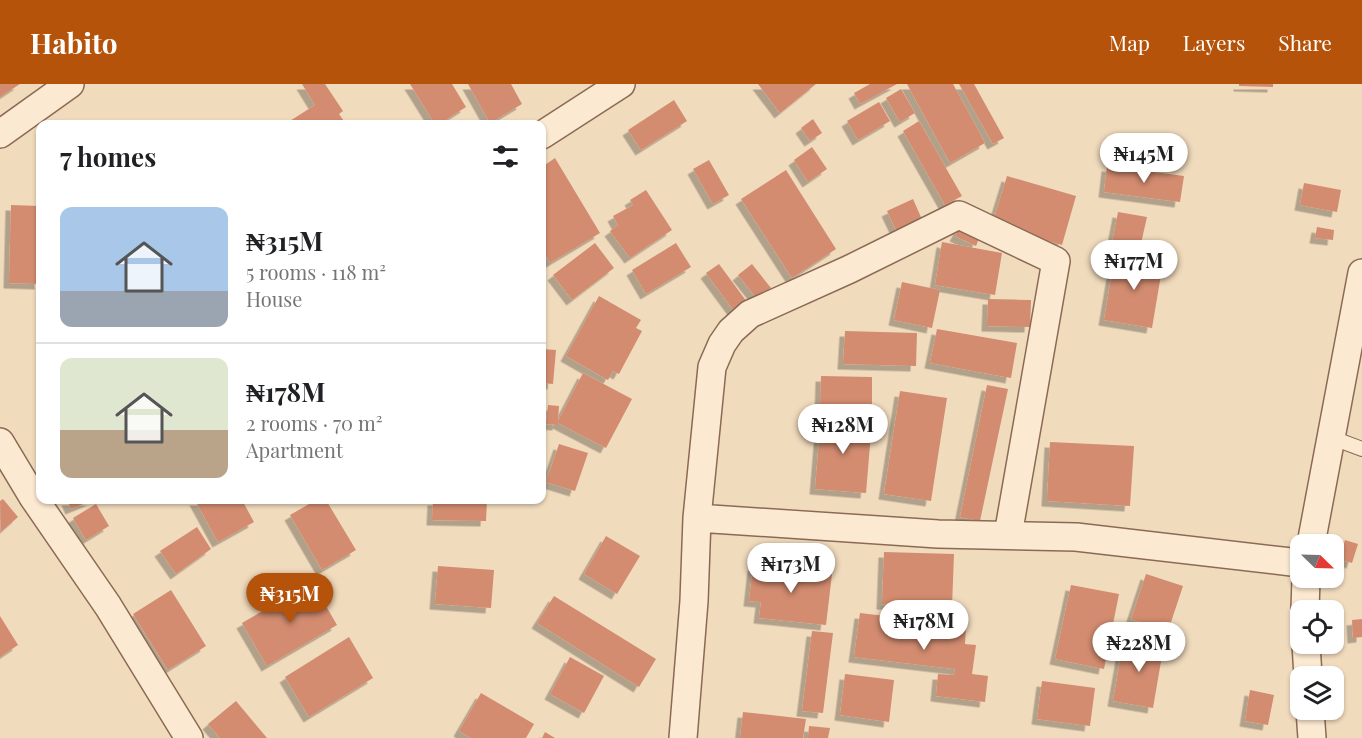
<!DOCTYPE html>
<meta charset="utf-8">
<style>
:root{--surface:#fff;--page:#f2f2f2;--text:#202124;--muted:#757577;--line:#e0e0e0;--accent:#b45309}
body{margin:0;font-family:"Playfair Display",serif;background:var(--page);color:var(--text);height:100vh;display:flex;flex-direction:column;font-size:22px;white-space:nowrap}
*{box-sizing:border-box;margin:0}
p{font-size:20px;color:var(--muted)}
.icon{flex:none;width:33px;height:33px;fill:none;stroke:currentColor;stroke-width:2;stroke-linecap:round;stroke-linejoin:round}
.map{position:relative;flex:1;overflow:hidden}
.drawer{position:absolute;left:36px;top:36px;width:510px;height:384px;display:flex;flex-direction:column;background:var(--surface);border-radius:12px;box-shadow:0 2px 4px #0004}
.drawer>*{flex:none}
.needle{width:39px;rotate:113deg}
.controls{position:absolute;left:1290px;top:450px;display:grid;gap:12px}
.controls a{display:grid;place-items:center;width:54px;height:54px;border-radius:12px;background:var(--surface);box-shadow:0 2px 4px #0004;font-size:30px}
.price{position:absolute;translate:-50% -51px;padding:0 14px;border-radius:21px;background:#fff;color:#222;font-size:20px;line-height:39px;filter:drop-shadow(0 2px 3px #0008)}
.price::after{content:'';position:absolute;left:50%;top:36px;width:18px;height:14px;margin-left:-9px;background:inherit;clip-path:polygon(0 0,100% 0,50% 100%)}
.price.selected{background:var(--accent);color:#fff}
ul{padding:0;list-style:none}
li{display:flex;align-items:center;gap:18px;height:150px;padding:0 24px}
li+li{border-top:2px solid var(--line)}
li span{display:grid;place-items:center;flex:none;width:168px;height:120px;border-radius:12px;color:#555}
li>.icon{margin-inline-start:auto}
span .icon{width:72px;height:72px;fill:#fffc;stroke-width:1}
li b{font-size:26px}
h2{display:flex;justify-content:space-between;align-items:center;height:72px;padding:0 24px;font-size:26px}
header{display:flex;align-items:center;gap:36px;box-sizing:border-box;height:84px;padding:0 30px;background:var(--accent);color:#fff}
header strong{font-size:28px}
nav{display:flex;gap:33px;margin-inline-start:auto;font-size:21px}
.map>svg:first-child{display:block}
.building{fill:#d38c70;filter:url(#shadow)}
.lines{fill:none;stroke-linecap:round;stroke-linejoin:round}
.lane-casing{stroke:#8b6a55;stroke-width:16}
.street-casing{stroke:#8b6a55;stroke-width:30}
.lane{stroke:#fce9d1;stroke-width:14}
.street{stroke:#fce9d1;stroke-width:27}
</style>
<header>
<strong>Habito</strong>
<nav><a>Map</a><a>Layers</a><a>Share</a></nav>
</header>
<div class="map">
<svg width="1362" height="654" viewBox="0 0 1362 654">
<defs>
<filter id="shadow"><feDropShadow dx="-5.5" dy="5.5" stdDeviation="0" flood-color="#0004"/></filter>
</defs>
<rect width="100%" height="100%" fill="#f1dbbd"/>
<path class="building" d="M0,0H20L0,13Z
M302,0H325L343,27L339,30L346,40H285L315,21Z
M410,0H452L466,23L439,40H435Z
M468,0H511L522,20L490,39Z
M758,0H816L780,29Z
M870,0H897L860,20L854,9Z
M907,0H953L985,59L950,79Z
M959,0H974L1004,54L993,60Z
M1239,0H1273V3L1239,2Z
M901,5L915,29L900,38L886,14Z
M674,16L687,37L641,66L628,46Z
M879,18L890,37L858,56L847,37Z
M813,35L822,49L810,57L801,44Z
M919,37L962,112L945,121L903,47Z
M812,63L827,85L808,98L794,76Z
M555,74L600,149L550,179L542,165V83Z
M709,76L729,111L713,120L693,85Z
M1107,82L1184,92L1180,118L1104,108Z
M786,86L836,165L792,194L741,115Z
M1007,92L1076,112L1062,161L992,141Z
M1304,99L1341,106L1337,128L1300,121Z
M646,106L672,146L630,174L610,147L618,141L613,132L633,121L630,116Z
M913,115L924,140L899,152L887,127Z
M11,121L40,122V200L9,199Z
M1118,128L1147,133L1140,164L1112,159Z
M960,143L980,152L976,162L955,152Z
M1317,143L1334,146L1333,156L1315,154Z
M942,158L1002,169L995,211L935,201Z
M595,159L614,184L572,216L553,191Z
M676,159L691,183L646,210L632,186Z
M1115,171L1163,179L1152,244L1104,236Z
M719,180L747,218L734,227L706,189Z
M752,180L771,204L757,215L738,191Z
M902,198L940,206L932,244L894,236Z
M599,212L641,236L636,244L642,247L619,290L613,287L608,296L566,272Z
M988,215L1031,216L1030,243L987,242Z
M937,245L1017,259L1011,294L930,279Z
M845,247L917,249L916,282L843,280Z
M542,265L556,266L553,300L542,299Z
M583,289L632,315L606,364L558,339V341L546,340L548,321L559,322L558,337Z
M821,292L872,293V325H820Z
M987,301L1008,305L980,437L960,433Z
M900,307L947,314L931,417L884,410Z
M821,333L872,337L866,409L815,405Z
M1050,358L1134,362L1130,422L1047,417Z
M559,360L588,369L575,407L546,398Z
M3,415L18,433L1,448L0,417Z
M67,416H93L71,425Z
M195,416H242L254,438L218,458Z
M316,416H326L356,466L322,486L290,431Z
M433,416H487L486,437L432,436Z
M96,420L109,442L86,456L73,434Z
M197,443L211,465L176,490L160,467Z
M606,452L640,472L617,510L584,490Z
M1345,456L1358,460L1352,479L1339,475Z
M884,468L954,470L952,523L882,520Z
M753,481L832,490L826,541L759,534L761,518L749,517Z
M438,482L494,486L491,524L435,520Z
M1146,490L1183,502L1168,547L1131,535Z
M312,498L337,541L267,582L242,539Z
M1071,501L1119,510L1104,585L1055,575Z
M171,506L206,562L168,586L133,530Z
M554,512L656,575L639,603L537,539Z
M903,527L915,528L914,536L966,542L965,560L976,561L972,590L988,592L985,618L936,612L938,590L954,591L955,585L854,573L860,529L902,534Z
M0,532L18,561L0,573Z
M1362,535V553L1353,554L1352,536Z
M812,547L833,549L823,629L802,627Z
M349,553L373,594L309,633L285,593Z
M1124,554L1164,560L1153,624L1113,617Z
M570,573L604,592L584,629L550,610Z
M845,590L894,596L889,638L840,631Z
M1042,597L1095,604L1090,642L1037,635Z
M1250,606L1274,611L1268,641L1245,637Z
M481,609L534,640L526,654H471L459,647Z
M236,617L267,654H220L208,640Z
M743,628L806,635L803,654H740Z
M809,642L830,644L828,654H808Z
M545,648L555,654H542Z"/>
<g class="lines">
<defs>
<path id="lane" d="M1330,353L1362,365"/>
<path id="street" d="M0,50L70,0
M542,51L621,0
M0,358L33,413L108,522L189,654
M697,434L938,450L1076,453L1300,479
M1311,460L1362,189
M1305,526L1306,494
M1306,560L1308,592
M1310,626L1312,654
M683,654L694,517L697,434L712,283L722,260L731,247L750,230L850,185L959,131L1056,177L1008,451"/>
</defs>
<use href="#lane" class="lane-casing"/>
<use href="#street" class="street-casing"/>
<use href="#lane" class="lane"/>
<use href="#street" class="street"/>
</g>
</svg>
<div class="controls">
<a><svg class="needle" viewBox="-14 -14 28 28"><path d="M0-13l5 13h-10z" fill="#e53935"/><path d="M0 13l5-13h-10z" fill="#757577"/></svg></a>
<a><svg class="icon" aria-label="locate" viewBox="0 0 24 24"><circle cx="12" cy="12" r="6"/><path d="M12 2v4M12 18v4M2 12h4M18 12h4"/></svg></a>
<a><svg class="icon" aria-label="layers" viewBox="0 0 24 24"><path d="M12 4l9 5-9 5-9-5zM3 14l9 5 9-5"/></svg></a>
</div>
<b class="price" style="left:1144px;top:100px">₦145M</b>
<b class="price" style="left:1134px;top:207px">₦177M</b>
<b class="price" style="left:843px;top:371px">₦128M</b>
<b class="price" style="left:791px;top:510px">₦173M</b>
<b class="price selected" style="left:290px;top:540px">₦315M</b>
<b class="price" style="left:924px;top:567px">₦178M</b>
<b class="price" style="left:1139px;top:589px">₦228M</b>
<section class="drawer">
<h2>7 homes<svg class="icon" aria-label="filters" viewBox="0 0 24 24"><path d="M4 7h16M4 17h16"/><circle cx="9" cy="7" r="2"/><circle cx="15" cy="17" r="2"/></svg></h2>
<ul>
<li><span style="background:linear-gradient(#a9c7e8 70%,#9aa5b1 0)"><svg class="icon" aria-label="home" viewBox="0 0 24 24"><path d="M3 11l9-7 9 7M6 9v11h12V9"/></svg></span><div><b>₦315M</b><p>5 rooms · 118 m²</p><p>House</p></div></li>
<li><span style="background:linear-gradient(#dfe7d0 60%,#b9a48a 0)"><svg class="icon" aria-label="home" viewBox="0 0 24 24"><path d="M3 11l9-7 9 7M6 9v11h12V9"/></svg></span><div><b>₦178M</b><p>2 rooms · 70 m²</p><p>Apartment</p></div></li>
</ul>
</section>
</div>
